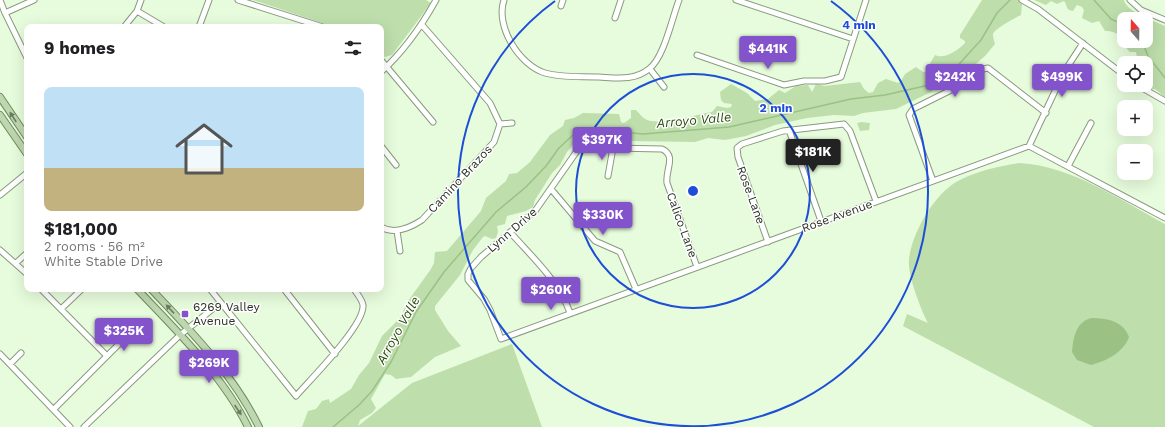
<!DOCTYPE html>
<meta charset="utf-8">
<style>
:root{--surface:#fff;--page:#f6f6f6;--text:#202124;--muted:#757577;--accent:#8253cb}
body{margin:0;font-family:"Work Sans",sans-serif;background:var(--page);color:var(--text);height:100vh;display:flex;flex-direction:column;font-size:15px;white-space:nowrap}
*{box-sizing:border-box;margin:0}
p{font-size:13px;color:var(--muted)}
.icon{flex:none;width:22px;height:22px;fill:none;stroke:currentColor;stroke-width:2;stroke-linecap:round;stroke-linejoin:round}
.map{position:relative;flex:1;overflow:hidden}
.side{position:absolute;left:24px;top:24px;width:360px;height:268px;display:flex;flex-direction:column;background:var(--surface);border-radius:8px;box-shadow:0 4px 16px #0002}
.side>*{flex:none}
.needle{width:26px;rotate:340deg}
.buttons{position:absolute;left:1117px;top:12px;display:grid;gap:8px}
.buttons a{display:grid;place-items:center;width:36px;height:36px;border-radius:8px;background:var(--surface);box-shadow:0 4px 16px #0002;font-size:20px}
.price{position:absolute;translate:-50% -34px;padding:0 9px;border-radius:4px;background:var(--accent);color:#fff;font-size:13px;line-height:26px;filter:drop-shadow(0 1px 2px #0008)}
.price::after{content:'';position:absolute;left:50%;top:24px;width:12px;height:9px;margin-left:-6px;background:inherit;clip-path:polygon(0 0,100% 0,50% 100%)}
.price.current{background:#222;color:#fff}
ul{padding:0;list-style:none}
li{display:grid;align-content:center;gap:8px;height:212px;padding:0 20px}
li span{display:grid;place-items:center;height:124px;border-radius:8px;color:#555}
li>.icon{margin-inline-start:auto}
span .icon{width:72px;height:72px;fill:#fffc;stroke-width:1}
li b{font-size:17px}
h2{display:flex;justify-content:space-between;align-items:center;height:48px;padding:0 20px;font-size:17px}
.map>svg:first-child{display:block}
.green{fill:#bedeac}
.water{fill:#9bc185}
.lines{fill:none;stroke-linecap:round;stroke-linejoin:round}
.stream{stroke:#9bc185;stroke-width:1.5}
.minor-casing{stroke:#889b7e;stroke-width:7}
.major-casing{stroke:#6e8b5d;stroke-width:8}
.minor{stroke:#fff;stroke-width:5}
.major{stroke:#bed7b0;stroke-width:6}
.oneway{fill:#6c7c63}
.ring{fill:none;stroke:#1d4ed8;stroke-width:2}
.poi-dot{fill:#8253cb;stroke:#fff;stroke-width:1.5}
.labels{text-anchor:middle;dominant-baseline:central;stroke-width:3;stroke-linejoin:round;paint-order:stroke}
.street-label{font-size:12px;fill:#293124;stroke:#fff}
.poi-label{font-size:12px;fill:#293124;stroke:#fff;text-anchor:start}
.water-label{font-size:13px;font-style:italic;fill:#2a4c0c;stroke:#fff}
.centre{fill:#1d4ed8;stroke:#fff;stroke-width:2}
.ring-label{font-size:12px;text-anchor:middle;font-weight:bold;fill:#1d4ed8;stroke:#fff;stroke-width:3;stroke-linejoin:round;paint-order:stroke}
</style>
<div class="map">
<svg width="1165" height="427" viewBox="0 0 1165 427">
<rect width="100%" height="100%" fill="#e7fcdc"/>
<path class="green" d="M253,0H426L431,3L392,55L385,57L381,55V27H334Z
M982,0H1019L1022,4L1021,15C1016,17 994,29 993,34C993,37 994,41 995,44L985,56L969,70L951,81L940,84L931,92L896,109L863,113L854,116L834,115L807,118L775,125L746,136L725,140L708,138L695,142L627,141L592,136H585L576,141L567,152L560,165L552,173L535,200L533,207L526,211L507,216L505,224L497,226L498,232L496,238L492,239L485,236L483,237L473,250L460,275L435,306V310L448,331L461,346L435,357L411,377L396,379L391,375L385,374L371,399L376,408L372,413L360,420L358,426L412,383L512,344L542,427H302L308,411L316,409L322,401L329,399L330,403L351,389L359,375L369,363L382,336L400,318L408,301L431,269L434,263L435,252L447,251L481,211L486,198L506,181L509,174L517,173L530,162L550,135L563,126L565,120L574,118L583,113L619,114L621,122L624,123L631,118V110H636C639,113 642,117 645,119C656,126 693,116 706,113L712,112L717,106L727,108L731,107L732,104L724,103L721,100L720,92L731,84L747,93L755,101L768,99L779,90L785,93L796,86L808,85L812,92L816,84L825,86L860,82L864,89L869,93L873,92L878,83L886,79L898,83L901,81L905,74L916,67L923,72H928L929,65L935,55C945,60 958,50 965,43V41L960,38V35Z
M1034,0H1124C1125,11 1155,21 1165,26V97L1155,89H1150L1148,92L1141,85H1146V63H1138L1136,52H1130L1127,49L1125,41H1137L1145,47L1148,46L1146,19H1124L1119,27L1124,28V40C1117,33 1114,31 1105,31L1099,21L1092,23L1082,18L1084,10L1082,7L1077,5L1073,11C1065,10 1068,6 1064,1L1057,4L1051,1L1046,5Z
M861,122L870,123L869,130L860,131L857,123Z
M1020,163C1072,166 1120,200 1165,224V427H1094L903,326L907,314L928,323C921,310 907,274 909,259C912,233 934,194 958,181C977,171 999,166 1020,163Z"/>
<path class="water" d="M1091,318C1107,318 1123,321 1129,337C1123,353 1106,361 1091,365L1077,360L1072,352C1073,338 1076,322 1091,318Z"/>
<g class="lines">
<path class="stream" d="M1094,0L1111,19L1124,25
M1142,41L1148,56L1165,78
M333,427L359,405L372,391L391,362L416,312L444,272L496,212L526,187L546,166L559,148L573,135L585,132L601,130L643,134L729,127L851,99L885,95L938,83L951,73L981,40L997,13L1010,0"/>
<defs>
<path id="minor" d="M0,0L5,13L27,58
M238,0L323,27
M504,0C495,26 519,65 545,73C562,78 582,76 599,77C617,78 634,81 649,69C664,58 672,18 679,0
M736,0L853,39
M1022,0L1038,9L1124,75
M1130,0L1141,10L1165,20
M561,6L563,0
M137,11L164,27
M5,13L34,0
M615,18L621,0
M124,27L137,11L141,0
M199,27L209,0
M697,55L784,85L804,81H825L841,77L866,0
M381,60L433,122
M650,69L664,87
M381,72C404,51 421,27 436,0
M1137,85L1165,101
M500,124L512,123
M789,130L821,221
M381,146L396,165
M1029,146L1064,72L1083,43
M1068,166L1091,123
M608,176L613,148
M933,181L909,115L913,109L963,84L983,69L988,68L1046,113
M551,189L595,241L620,252L636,289
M0,195L27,173
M381,227C395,235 410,228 422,220L494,142L500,124L490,103L422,25
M397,231L400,251
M510,232C532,257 559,281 570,313
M768,242L738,157L737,148L742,144L783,131L844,124L850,131L876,201
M0,250L27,274
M16,263L27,253
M697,267L667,183C665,170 677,156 662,149L613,148L593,144L582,146L577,151L535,211L481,257L471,268L468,274V280L484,299L490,310L501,339C677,275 853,210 1029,146L1165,218
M41,289L107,356
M210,289L296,396C310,380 365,325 363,305C362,299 357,294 354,289
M284,289L335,354
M61,309L82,289
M0,354L70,427
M10,364L21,353
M54,409L128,335
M84,427L180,335L220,303"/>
<path id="major" d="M0,97L27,137
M0,115L27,154
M137,289C175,329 224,377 248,427
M151,289C191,331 234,375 259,427"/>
</defs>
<use href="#minor" class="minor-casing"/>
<use href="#major" class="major-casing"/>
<use href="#minor" class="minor"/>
<use href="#major" class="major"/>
</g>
<defs><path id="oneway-solid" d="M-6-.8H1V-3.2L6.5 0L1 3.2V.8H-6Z"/></defs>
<g class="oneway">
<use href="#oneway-solid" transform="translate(13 117) rotate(-123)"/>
<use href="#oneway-solid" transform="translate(170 309) rotate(-133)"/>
<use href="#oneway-solid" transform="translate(238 410) rotate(56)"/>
</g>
<g class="ring">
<circle cx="693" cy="191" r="117"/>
<path d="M831 1A235 235 0 1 1 555 1"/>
</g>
<rect class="poi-dot" x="181" y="310" width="8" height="8" rx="2"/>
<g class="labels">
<g class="street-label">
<text transform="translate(460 179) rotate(-47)">Camino Brazos</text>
<text transform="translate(751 195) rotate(70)">Rose Lane</text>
<text transform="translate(837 216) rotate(-20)">Rose Avenue</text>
<text transform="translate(682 225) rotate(70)">Calico Lane</text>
<text transform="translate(512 230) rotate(-41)">Lynn Drive</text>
</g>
<g class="poi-label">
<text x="193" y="307">6269 Valley<tspan x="193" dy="14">Avenue</tspan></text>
</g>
<g class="water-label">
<text transform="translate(694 120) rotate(-5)">Arroyo Valle</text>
<text transform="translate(398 330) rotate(-61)">Arroyo Valle</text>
</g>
</g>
<circle cx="693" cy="191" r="6" class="centre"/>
<g class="ring-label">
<text x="859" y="29">4 min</text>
<text x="776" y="112">2 min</text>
</g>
</svg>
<div class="buttons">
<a><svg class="needle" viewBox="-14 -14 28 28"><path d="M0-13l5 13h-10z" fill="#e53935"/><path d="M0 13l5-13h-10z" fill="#757577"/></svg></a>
<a><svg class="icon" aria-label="locate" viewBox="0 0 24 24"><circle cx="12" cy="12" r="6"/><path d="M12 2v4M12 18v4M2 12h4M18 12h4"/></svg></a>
<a>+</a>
<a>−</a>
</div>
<b class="price" style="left:768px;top:70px">$441K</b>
<b class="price" style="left:955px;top:98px">$242K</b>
<b class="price" style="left:1062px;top:98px">$499K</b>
<b class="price" style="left:602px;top:161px">$397K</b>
<b class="price current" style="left:813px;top:173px">$181K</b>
<b class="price" style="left:603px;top:236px">$330K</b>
<b class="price" style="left:551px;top:311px">$260K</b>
<b class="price" style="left:124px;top:352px">$325K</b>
<b class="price" style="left:209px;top:384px">$269K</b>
<section class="side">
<h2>9 homes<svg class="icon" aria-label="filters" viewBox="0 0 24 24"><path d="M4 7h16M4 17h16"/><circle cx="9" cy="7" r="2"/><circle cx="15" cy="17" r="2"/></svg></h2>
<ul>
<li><span style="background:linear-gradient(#bfe0f5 65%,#c2b280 0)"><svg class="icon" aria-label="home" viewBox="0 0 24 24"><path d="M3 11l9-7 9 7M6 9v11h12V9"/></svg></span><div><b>$181,000</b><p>2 rooms · 56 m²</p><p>White Stable Drive</p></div></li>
</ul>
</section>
</div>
